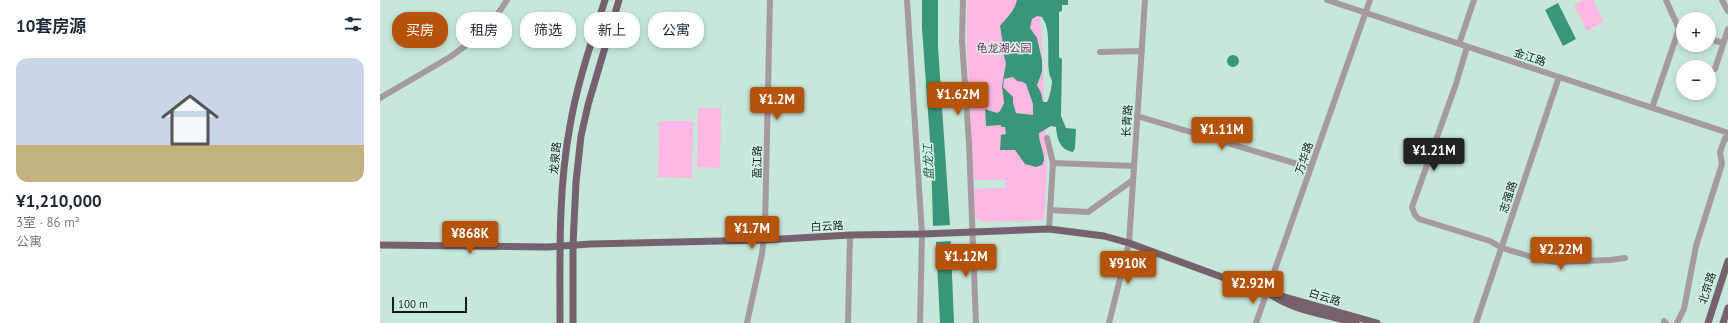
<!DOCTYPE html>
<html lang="zh">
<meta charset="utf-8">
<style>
:root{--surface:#fff;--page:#f6f6f7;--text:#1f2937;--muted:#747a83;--accent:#b45309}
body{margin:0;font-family:"PT Sans","Noto Sans SC",sans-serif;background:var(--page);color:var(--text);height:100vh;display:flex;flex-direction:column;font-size:15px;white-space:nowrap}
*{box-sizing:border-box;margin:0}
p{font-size:13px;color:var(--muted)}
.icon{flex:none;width:22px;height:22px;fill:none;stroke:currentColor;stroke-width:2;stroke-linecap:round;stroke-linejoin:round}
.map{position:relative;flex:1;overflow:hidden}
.details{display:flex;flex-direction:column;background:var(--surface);width:380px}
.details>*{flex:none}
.guide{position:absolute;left:12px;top:12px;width:380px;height:36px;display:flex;gap:8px}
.fabs{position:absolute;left:1296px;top:12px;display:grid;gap:8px}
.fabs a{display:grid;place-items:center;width:40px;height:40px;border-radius:50%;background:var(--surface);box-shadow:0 2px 6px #0003;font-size:20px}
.scale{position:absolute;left:12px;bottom:10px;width:75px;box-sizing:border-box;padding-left:4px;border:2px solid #141f1b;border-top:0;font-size:11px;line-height:14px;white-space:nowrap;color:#141f1b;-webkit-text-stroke:3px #d4f4e8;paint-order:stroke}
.price{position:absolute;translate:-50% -34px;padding:0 9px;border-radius:4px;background:var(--accent);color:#fff;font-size:13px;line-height:26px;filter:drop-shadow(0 1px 2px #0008)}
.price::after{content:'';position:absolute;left:50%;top:24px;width:12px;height:9px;margin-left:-6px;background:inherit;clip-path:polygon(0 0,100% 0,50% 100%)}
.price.current{background:#222;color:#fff}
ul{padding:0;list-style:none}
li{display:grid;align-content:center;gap:8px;height:212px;padding:0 16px}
li span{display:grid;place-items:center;height:124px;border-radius:12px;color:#555}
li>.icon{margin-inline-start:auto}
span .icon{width:72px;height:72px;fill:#fffc;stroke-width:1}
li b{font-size:17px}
h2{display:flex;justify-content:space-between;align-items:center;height:48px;padding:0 16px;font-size:17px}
.pill{padding:0 14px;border-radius:16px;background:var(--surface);box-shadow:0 2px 6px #0003;font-size:14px;line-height:36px}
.pill.current{background:var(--accent);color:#fff}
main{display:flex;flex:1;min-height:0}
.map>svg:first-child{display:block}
.green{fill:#fdb8e4}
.water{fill:#39967b;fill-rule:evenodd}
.pier{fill:#c7e7db}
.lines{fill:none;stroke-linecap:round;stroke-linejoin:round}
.minor{stroke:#a69aa1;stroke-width:6}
.major{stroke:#76626e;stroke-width:7}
.labels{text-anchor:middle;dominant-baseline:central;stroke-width:3;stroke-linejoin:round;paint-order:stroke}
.park-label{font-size:11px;fill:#89296e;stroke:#d4f4e8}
.street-label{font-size:11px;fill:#141f1b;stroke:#d4f4e8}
.water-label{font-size:12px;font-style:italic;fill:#27594a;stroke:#d4f4e8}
</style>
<main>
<section class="details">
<h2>10套房源<svg class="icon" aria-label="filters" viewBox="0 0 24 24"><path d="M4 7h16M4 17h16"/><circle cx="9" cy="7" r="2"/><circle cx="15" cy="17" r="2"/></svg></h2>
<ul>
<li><span style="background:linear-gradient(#c9d6e8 70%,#c2b280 0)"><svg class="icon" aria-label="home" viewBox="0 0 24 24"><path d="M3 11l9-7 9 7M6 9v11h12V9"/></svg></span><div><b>¥1,210,000</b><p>3室 · 86 m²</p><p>公寓</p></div></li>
</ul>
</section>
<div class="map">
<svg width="1348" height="323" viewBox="0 0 1348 323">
<rect width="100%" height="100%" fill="#c7e7db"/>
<path class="green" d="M588,0H660L667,170L664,220L603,222L594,216V189L626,188L625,180H594L587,48V10Z
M1203,0H1213L1224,22L1207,31L1194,5Z
M318,108H341L340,168L317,167Z
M279,121H313L312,178L278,177Z"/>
<path class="water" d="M542,0H558V47L570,226L574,323H560L556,242L553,226L551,154L542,28Z
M637,0H688V5H682V11L679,12V57L682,59L681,116L686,128L696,129L695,148L693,152C680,150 677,139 676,127L671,126L659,133C658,143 668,157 662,165L656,167L645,164L635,150H620L621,135L626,134L625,127H621V125L606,126L605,109L617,113L620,111L624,103L622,86L626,63L622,48L623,44L620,26C627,17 634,12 637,0ZM657,16L662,17C663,19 665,22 666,25C670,37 667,59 669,72C669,75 671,78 672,81C672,85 669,100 667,102H663L661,93L657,85L662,72V60L657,38L650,28L652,19ZM633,77L637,81L643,82L646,84L653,104V115L636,113L633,103V97L623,87L624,79Z
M1178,3L1196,39L1183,46L1165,10Z
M847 61a6 6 0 1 1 12 0a6 6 0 1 1-12 0Z"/>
<path class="pier" d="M572,225V241L554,242L551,226Z"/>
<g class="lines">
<path class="minor" d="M527,0L542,234L540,323
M583,0L582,41L589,143L596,323
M947,0L1348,133
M1286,0L1299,29L1303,31
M1342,0L1348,11
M1329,39L1343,43
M1079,44L1094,0
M1087,47L1076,84L1032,207L1035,215L1039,219L1110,241L1122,248L1162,260L1176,262L1230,260L1245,258
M720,52L762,51
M1335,69L1348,29
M0,98L70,57L107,30L127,0
M1272,108L1299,29
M757,116L931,168
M667,138L673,163
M670,210L708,212L753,180
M669,229L673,163L754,166
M1284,321L1286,323
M367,323L382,254L385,226L390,0
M468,323L470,235
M729,323L749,243L765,0
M876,323L990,0
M1096,323L1179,77
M1297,323L1304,309L1316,246L1342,164L1340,152L1345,138L1348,139"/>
<path class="major" d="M0,245L168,247L210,244L384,240L470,235L542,234L669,229L724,236L749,243L869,287L997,323
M890,294C916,312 946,314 976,323
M180,323C180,258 178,190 190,126C197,83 212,41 225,0
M193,323V245L196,182L201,136L208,105L239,0
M1328,323L1348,261
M1343,323L1348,308"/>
</g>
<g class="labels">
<g class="park-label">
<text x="624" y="48">龟龙湖公园</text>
</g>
<g class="street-label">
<text transform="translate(1150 57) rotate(19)">金江路</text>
<text transform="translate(747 121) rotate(-86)">长青路</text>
<text transform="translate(175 158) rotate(-84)">龙泉路</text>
<text transform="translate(924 158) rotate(-71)">万华路</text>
<text transform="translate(377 162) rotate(-89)">盈江路</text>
<text transform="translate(1128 197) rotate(-71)">志强路</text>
<text transform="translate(447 226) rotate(-3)">白云路</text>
<text transform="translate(1327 288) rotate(-72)">北京路</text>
<text transform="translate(945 297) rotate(17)">白云路</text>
</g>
<g class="water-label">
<text transform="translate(548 162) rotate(-92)">盘龙江</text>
</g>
</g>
</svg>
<div class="fabs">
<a>+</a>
<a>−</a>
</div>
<div class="scale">100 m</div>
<b class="price" style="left:578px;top:116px">¥1.62M</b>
<b class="price" style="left:397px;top:121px">¥1.2M</b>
<b class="price" style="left:842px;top:151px">¥1.11M</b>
<b class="price current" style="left:1054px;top:172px">¥1.21M</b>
<b class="price" style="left:372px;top:250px">¥1.7M</b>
<b class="price" style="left:90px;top:255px">¥868K</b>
<b class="price" style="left:1181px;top:271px">¥2.22M</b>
<b class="price" style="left:586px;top:278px">¥1.12M</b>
<b class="price" style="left:748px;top:285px">¥910K</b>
<b class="price" style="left:873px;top:305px">¥2.92M</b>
<div class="guide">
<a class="pill current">买房</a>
<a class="pill">租房</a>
<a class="pill">筛选</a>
<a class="pill">新上</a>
<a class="pill">公寓</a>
</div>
</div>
</main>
